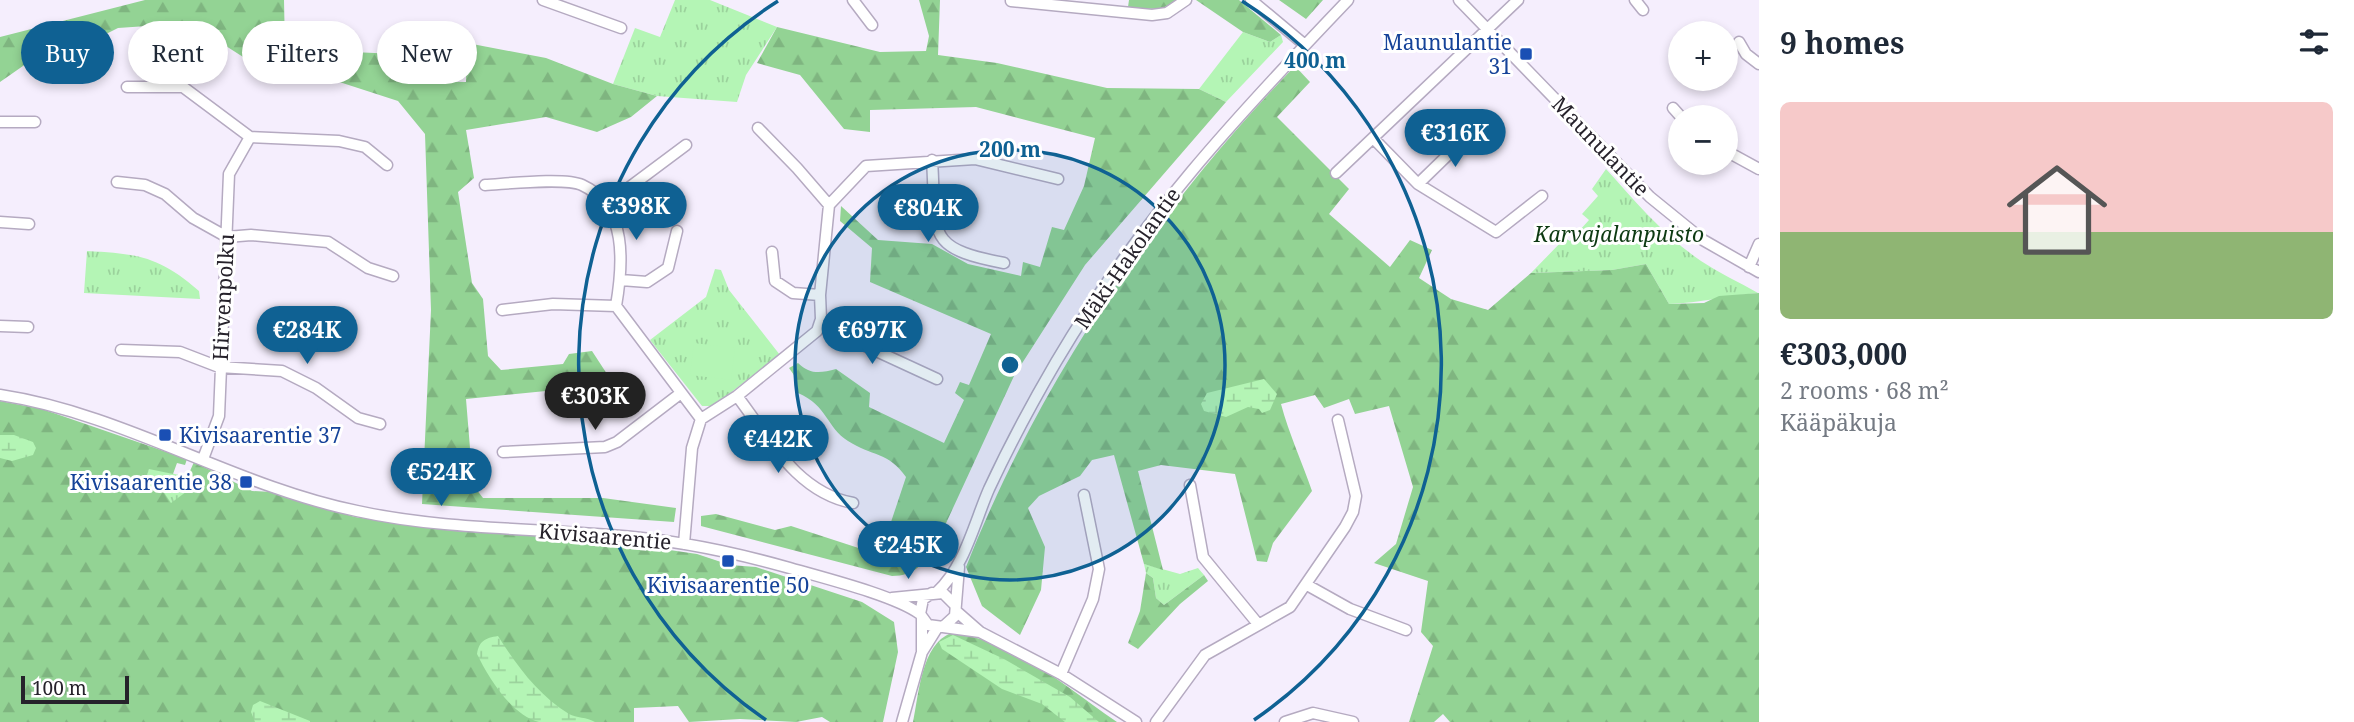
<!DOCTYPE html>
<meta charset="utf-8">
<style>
:root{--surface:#fff;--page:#f2f2f3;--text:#1f2937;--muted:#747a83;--accent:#0f6193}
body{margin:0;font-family:"Noto Serif",serif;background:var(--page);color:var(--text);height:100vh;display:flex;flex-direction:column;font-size:26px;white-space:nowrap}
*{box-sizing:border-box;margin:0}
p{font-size:23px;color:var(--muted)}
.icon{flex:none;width:38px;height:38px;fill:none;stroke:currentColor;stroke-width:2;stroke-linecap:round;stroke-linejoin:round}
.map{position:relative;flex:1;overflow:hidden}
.sheet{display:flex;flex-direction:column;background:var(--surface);width:595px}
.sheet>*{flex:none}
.banner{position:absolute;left:21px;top:21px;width:665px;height:63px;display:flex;gap:14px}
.fabs{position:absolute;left:1668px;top:21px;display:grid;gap:14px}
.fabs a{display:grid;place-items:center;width:70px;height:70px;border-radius:50%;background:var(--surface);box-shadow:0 4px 10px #0003;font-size:35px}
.scale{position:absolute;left:21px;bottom:18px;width:108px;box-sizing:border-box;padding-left:7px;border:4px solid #26222b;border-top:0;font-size:19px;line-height:24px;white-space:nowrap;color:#26222b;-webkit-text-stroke:5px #fff;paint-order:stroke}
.price{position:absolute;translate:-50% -60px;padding:0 16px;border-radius:24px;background:var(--accent);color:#fff;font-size:23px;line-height:46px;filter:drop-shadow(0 2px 4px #0008)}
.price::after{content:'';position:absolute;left:50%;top:42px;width:21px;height:16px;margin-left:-10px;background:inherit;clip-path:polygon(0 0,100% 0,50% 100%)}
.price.selected{background:#222;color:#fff}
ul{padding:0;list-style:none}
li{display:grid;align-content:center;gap:14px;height:371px;padding:0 21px}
li span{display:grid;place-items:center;height:217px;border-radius:10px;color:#555}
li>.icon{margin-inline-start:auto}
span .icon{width:126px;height:126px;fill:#fffc;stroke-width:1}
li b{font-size:30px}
h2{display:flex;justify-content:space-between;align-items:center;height:84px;padding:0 21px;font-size:30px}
.pill{padding:0 24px;border-radius:32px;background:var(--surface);box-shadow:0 4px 10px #0003;font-size:24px;line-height:63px}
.pill.selected{background:var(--accent);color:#fff}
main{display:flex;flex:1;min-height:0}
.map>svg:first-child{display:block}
.grass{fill:url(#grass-tufts)}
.forest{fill:url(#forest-firs)}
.wetland{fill:url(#wetland-marsh)}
.pitch{fill:#b4f5b5}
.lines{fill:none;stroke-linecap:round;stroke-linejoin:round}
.minor-casing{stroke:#b5aac1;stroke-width:13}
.minor{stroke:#fff;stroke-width:10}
.ring{fill:none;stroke:#0f6193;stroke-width:3.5}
.transit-dot{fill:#1a4fb4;stroke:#fff;stroke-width:2.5}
.labels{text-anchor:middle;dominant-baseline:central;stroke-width:6;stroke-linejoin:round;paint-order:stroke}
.transit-label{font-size:21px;fill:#164399;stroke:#fff;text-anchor:end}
.street-label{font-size:21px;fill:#26222b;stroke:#fff}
.park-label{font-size:21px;font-style:italic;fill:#0d3a12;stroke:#fff}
.centre{fill:#0f6193;stroke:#fff;stroke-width:3.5}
.ring-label{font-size:21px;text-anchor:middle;font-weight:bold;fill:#0f6193;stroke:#fff;stroke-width:6;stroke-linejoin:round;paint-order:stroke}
</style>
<main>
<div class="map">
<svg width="1759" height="722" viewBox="0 0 1759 722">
<defs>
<pattern id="grass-tufts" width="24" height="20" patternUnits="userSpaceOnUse" patternTransform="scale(1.75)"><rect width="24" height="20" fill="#b4f5b5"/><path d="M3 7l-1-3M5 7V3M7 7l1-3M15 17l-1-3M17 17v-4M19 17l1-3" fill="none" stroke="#9bd29c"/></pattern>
<pattern id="forest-firs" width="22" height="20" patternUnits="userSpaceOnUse" patternTransform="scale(1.75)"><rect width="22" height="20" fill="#93d394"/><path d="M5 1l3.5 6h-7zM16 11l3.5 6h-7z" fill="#7fb580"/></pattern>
<pattern id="wetland-marsh" width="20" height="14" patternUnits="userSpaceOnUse" patternTransform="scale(1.75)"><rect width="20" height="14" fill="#b4f5b5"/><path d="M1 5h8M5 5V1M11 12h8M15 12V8" fill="none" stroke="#9bd29c"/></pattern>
</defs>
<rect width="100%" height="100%" fill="#f5eefd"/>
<path class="grass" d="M675,0H710L777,27L746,75L737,102L657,96L613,84L635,28L660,37Z
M1243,32L1270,42L1281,35L1283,42L1226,102L1199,89Z
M1606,169C1636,202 1664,236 1701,261C1719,273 1739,282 1758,293C1727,296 1700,303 1669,304L1646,264L1612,270L1531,273L1565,238L1570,241L1589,220L1582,214L1598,196L1592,189Z
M87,251C138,254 159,256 199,291L200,299L84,293Z
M715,269L721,270L729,290L780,355L713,406H702L650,340L706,297Z
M149,468L179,475L199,500L178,514L163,492L144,485Z
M1144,564L1180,574L1198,568L1204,575L1164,605L1156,598L1153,578L1146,573Z"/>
<path class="forest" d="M145,0H284L285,49L397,54V81L466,82L467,43L546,58L613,84L657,96L631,117L597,132L546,117L466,130L474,178L458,192L472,283L483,299L488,356L501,370L563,364L569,354L592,351L607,374L578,397L556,390L466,399L473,485L483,498H603L676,508L674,522L422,504L431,310L425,134L398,101L324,77L271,75L190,23L118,28L74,50L33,59L0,82V37Z
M919,0H940L938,55L997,63L1107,88L1199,89L1226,102L1085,265L1014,376L935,547C922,564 915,576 892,576L701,526V516L716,514L775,530L791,526L880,555L906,477C889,452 871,456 848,441C826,427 828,406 798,393L796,378L789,368L798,363C810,375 821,373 836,369L870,393L869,407L944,443L964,400L955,393L960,382L969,385L991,334L870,282L872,248L840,221L841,206L878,240L932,244L968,264L1021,276L1023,262L1040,267L1052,227L1064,230L1084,186L1095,138L976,107L870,110V132L844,129L800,75L757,63L777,27L880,52L926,51L929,36Z
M1129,0H1178C1163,12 1147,9 1128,7Z
M1196,0H1239L1281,35L1270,42L1243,32Z
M1279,0H1323L1306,19Z
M1295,66L1310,82L1277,117L1349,189L1329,214L1390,267L1410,240L1432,250L1419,278L1451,299L1488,310L1531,273L1612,270L1646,264L1669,304L1704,303L1719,296L1759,293V722H1450L1443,714L1434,722H1409L1433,646L1421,632L1428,581L1374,563L1396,544L1413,487L1389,406L1355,414L1349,399L1324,408L1315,395L1281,404C1289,434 1302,462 1312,491L1273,543L1267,562L1257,561L1235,474L1161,465L1138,471L1163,570L1144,564L1114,455L1092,460L1080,476L1039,496L1028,508L1045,547L1041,590L1020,635L982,606L966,567C1040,380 1156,210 1295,66Z
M0,401L42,409L187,459L185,465L177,463L173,474L149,469L144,485L163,491L171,503L190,489L194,479L190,471L194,462L252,491L272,492L355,517L446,530L608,541L697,554L730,565L756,567L862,602L894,622L898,652L883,722H830L822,717L796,722L740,719L689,722L678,706L634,708V722H0Z
M1146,573L1153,578L1156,598L1164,605L1204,575L1208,581L1180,604L1138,649L1128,643L1140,611Z
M951,633C1013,639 1067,688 1117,722H913C919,694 921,645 951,633Z"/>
<path class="wetland" d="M1264,379L1277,394L1270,410L1262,413L1259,409L1248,407L1226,417L1204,411L1201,404L1207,393Z
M0,435H14L33,442L36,448L33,455L12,461L0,458Z
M953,635L1004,659L1070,697L1099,722H1065L1042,704L1002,689L942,649L939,642Z
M498,636C517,666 538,695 569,714C576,718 587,717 595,722C578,722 556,722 539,722C512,716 488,677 477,654C479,641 485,638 498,636Z
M260,701L310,721V722H255L251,712L253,705Z"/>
<path class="pitch" d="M694,343L735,348L731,380L690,375Z"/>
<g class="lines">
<defs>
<path id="minor" d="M543,0L621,28
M853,0L872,25
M1251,0L1305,45
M1459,0L1650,197L1703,240L1759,272
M1635,0L1643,10
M1011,1L1152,15L1167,13L1186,0
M1739,42L1746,54L1759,64
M127,87H183L250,137
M1673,108L1681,117
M0,122H35
M758,128L797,168L829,205
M250,137L339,141L365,147L387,165
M1373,138L1418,184L1496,232L1542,196
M1726,151L1759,169
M932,160C937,233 923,248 1004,263
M1336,173L1518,0
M117,182L145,185L165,194L193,218L227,237L251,235L328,242L368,268L393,276
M1418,184L1454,149L1463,133
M485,185C505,184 565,177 582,185C628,206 623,265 616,306L701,419
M607,204L686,145
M0,222L29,224
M772,252L775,281L793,293L820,295
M1749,267L1759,244
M621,280L647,282L668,268L677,231
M502,310L553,304L616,306
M820,325L937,379
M0,326L28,327
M121,350L180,352L219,367L282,371L316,388L358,418L380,424
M0,395C125,414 234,486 357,511C439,529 526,528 610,535C669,539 729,551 786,567C820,577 894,595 920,614
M737,396C770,439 796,492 853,503
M701,419L737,396L817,331L821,319L820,295L829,205L866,166L975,159L1058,179
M503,452L605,447L617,442L681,393
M203,459L219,416L229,174L250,137
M1190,485L1203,557L1258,624
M684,544L692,448L701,419
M1307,585L1350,609L1406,630
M937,592C964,568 975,521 989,489C1009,446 1032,403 1056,362C1139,221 1236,117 1348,0
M932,593L923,599L920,614L928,625L943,627L955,616L959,567
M892,598L943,593L955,605
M956,611L980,632L1061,674L1136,722
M943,627L980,632
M922,652V618
M1061,674L1093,599L1099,569L1084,495
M902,722L922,652L937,628
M1156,722L1205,655L1290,607L1345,527L1353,512L1356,496L1338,420
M1285,722L1313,713L1353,722"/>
</defs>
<use href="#minor" class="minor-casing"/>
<use href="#minor" class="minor"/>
</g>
<circle cx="1010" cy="365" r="215" fill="#0f6193" fill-opacity=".12"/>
<g class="ring">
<circle cx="1010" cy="365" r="215"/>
<path d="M766 720A431 431 0 0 1 778 1M1242 1A431 431 0 0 1 1254 720"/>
</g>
<g class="transit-dot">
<rect x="1519" y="47" width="14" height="14" rx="3.5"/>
<rect x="158" y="428" width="14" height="14" rx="3.5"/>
<rect x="239" y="475" width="14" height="14" rx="3.5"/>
<rect x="721" y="554" width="14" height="14" rx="3.5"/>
</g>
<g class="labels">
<g class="transit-label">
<text x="1512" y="42">Maunulantie<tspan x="1512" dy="24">31</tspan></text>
<text x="179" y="435" text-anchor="start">Kivisaarentie 37</text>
<text x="232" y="482">Kivisaarentie 38</text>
<text x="728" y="585" text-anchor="middle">Kivisaarentie 50</text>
</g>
<g class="street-label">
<text transform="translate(1601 146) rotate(46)">Maunulantie</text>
<text transform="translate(1127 258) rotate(-55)">Mäki-Hakolantie</text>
<text transform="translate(223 297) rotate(-87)">Hirvenpolku</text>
<text transform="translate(605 536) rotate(5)">Kivisaarentie</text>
</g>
<g class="park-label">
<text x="1619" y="234">Karvajalanpuisto</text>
</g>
</g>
<circle cx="1010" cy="365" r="10" class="centre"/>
<g class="ring-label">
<text x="1315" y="68">400 m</text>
<text x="1010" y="157">200 m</text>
</g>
</svg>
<div class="fabs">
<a>+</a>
<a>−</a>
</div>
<div class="scale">100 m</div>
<b class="price" style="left:1455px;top:169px">€316K</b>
<b class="price" style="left:636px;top:242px">€398K</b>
<b class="price" style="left:928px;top:244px">€804K</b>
<b class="price" style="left:307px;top:366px">€284K</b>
<b class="price" style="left:872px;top:366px">€697K</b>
<b class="price selected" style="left:595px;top:432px">€303K</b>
<b class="price" style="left:778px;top:475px">€442K</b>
<b class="price" style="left:441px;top:508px">€524K</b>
<b class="price" style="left:908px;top:581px">€245K</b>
<div class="banner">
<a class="pill selected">Buy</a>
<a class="pill">Rent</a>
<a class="pill">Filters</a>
<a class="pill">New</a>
</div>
</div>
<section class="sheet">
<h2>9 homes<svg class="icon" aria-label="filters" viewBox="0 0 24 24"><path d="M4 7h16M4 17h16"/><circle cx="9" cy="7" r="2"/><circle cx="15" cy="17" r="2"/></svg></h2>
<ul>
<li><span style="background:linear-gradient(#f6c9c9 60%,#8fb573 0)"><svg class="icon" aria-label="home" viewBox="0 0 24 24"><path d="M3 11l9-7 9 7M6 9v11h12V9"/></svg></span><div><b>€303,000</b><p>2 rooms · 68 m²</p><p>Kääpäkuja</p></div></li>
</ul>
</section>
</main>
